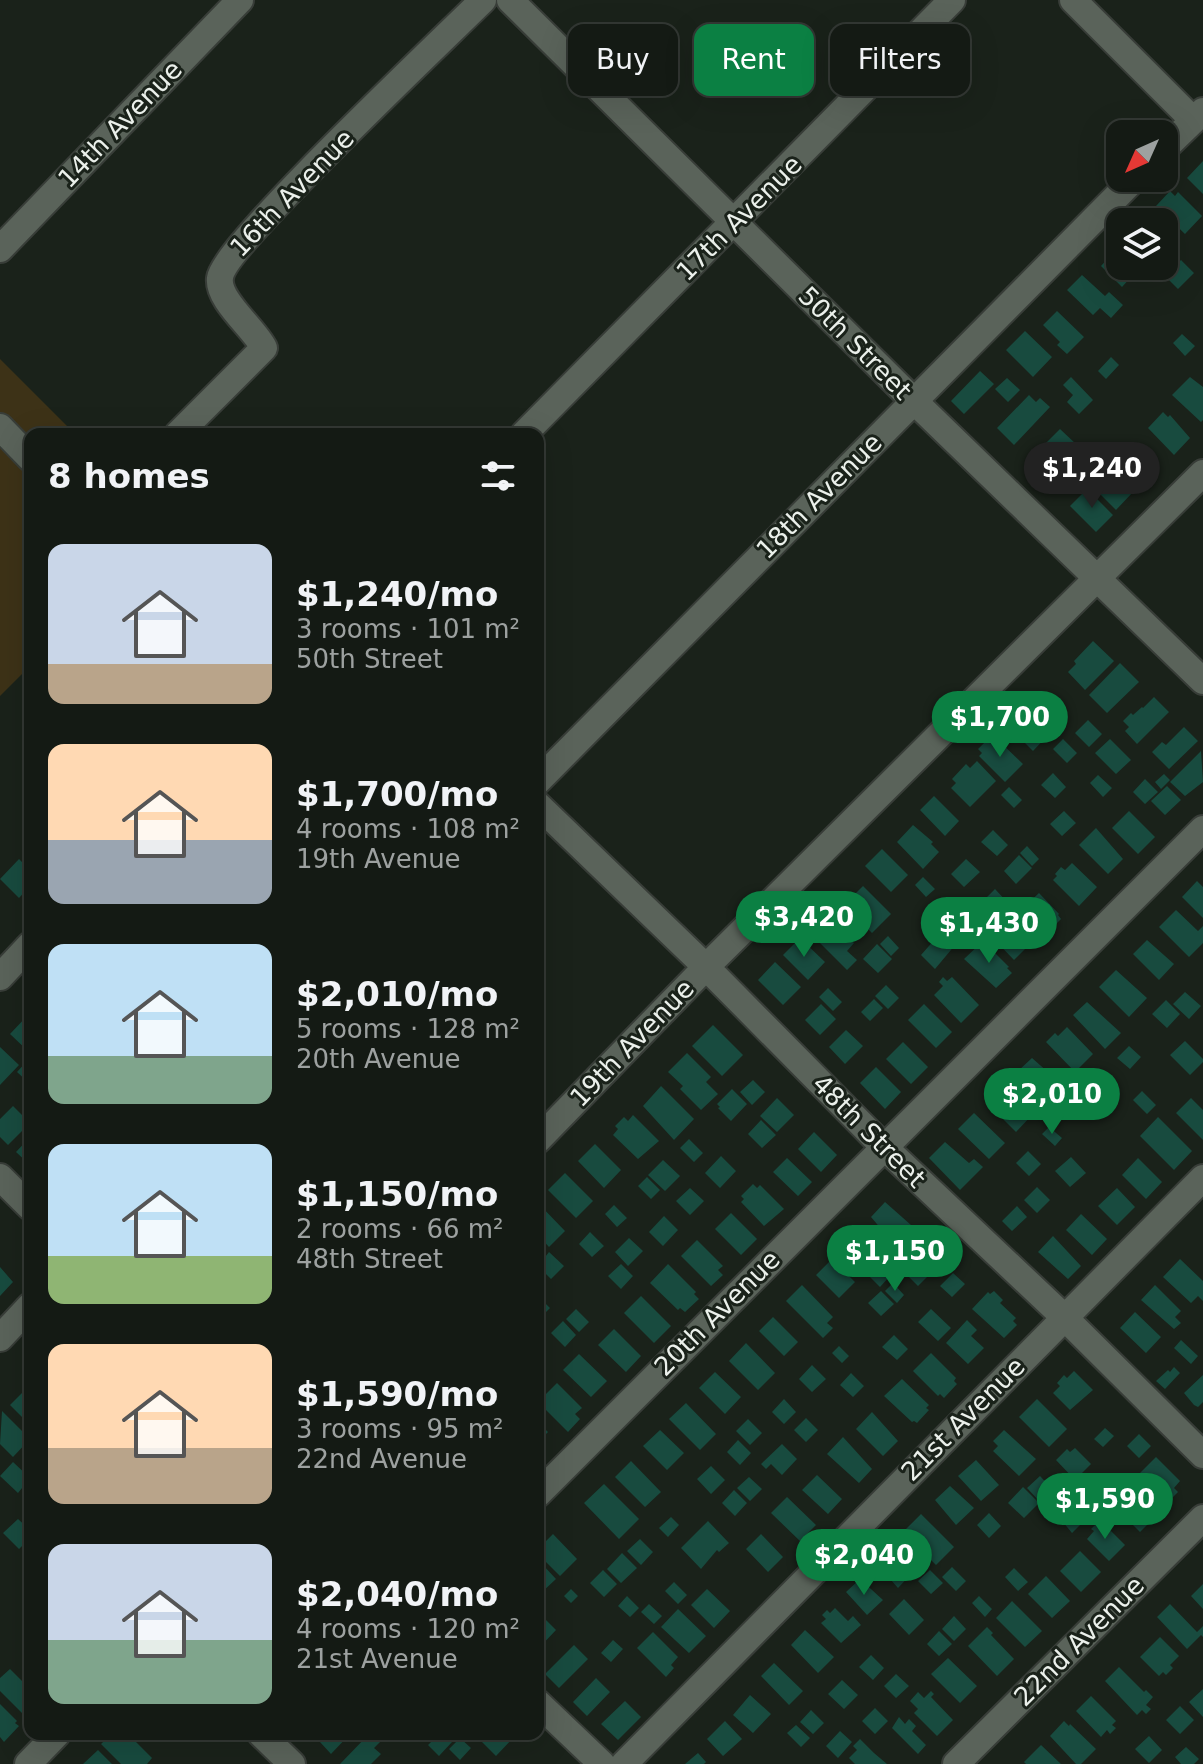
<!DOCTYPE html>
<meta charset="utf-8">
<style>
:root{--surface:#141a14;--page:#212722;--text:#f1f3f6;--muted:#9da1a0;--line:#333834;--accent:#0b8043}
body{margin:0;font-family:"DejaVu Sans",sans-serif;background:var(--page);color:var(--text);height:100vh;display:flex;flex-direction:column;font-size:30px;white-space:nowrap}
*{box-sizing:border-box;margin:0}
p{font-size:26px;color:var(--muted)}
.icon{flex:none;width:44px;height:44px;fill:none;stroke:currentColor;stroke-width:2;stroke-linecap:round;stroke-linejoin:round}
.map{position:relative;flex:1;overflow:hidden}
.side{position:absolute;left:24px;top:428px;width:520px;height:1312px;display:flex;flex-direction:column;background:var(--surface);border-radius:16px;box-shadow:0 8px 32px #0002,0 0 0 2px var(--line)}
.side>*{flex:none}
.top-card{position:absolute;left:568px;top:24px;width:514px;height:72px;display:flex;gap:16px}
.needle{width:52px;rotate:225deg}
.buttons{position:absolute;left:1106px;top:120px;display:grid;gap:16px}
.buttons a{display:grid;place-items:center;width:72px;height:72px;border-radius:16px;background:var(--surface);box-shadow:0 8px 32px #0002,0 0 0 2px var(--line);font-size:40px}
.price{position:absolute;translate:-50% -68px;padding:0 18px;border-radius:28px;background:var(--accent);color:#fff;font-size:26px;line-height:52px;filter:drop-shadow(0 2px 4px #0008)}
.price::after{content:'';position:absolute;left:50%;top:48px;width:24px;height:18px;margin-left:-12px;background:inherit;clip-path:polygon(0 0,100% 0,50% 100%)}
.price.selected{background:#222;color:#fff}
ul{padding:0;list-style:none}
li{display:flex;align-items:center;gap:24px;height:200px;padding:0 24px}
li span{display:grid;place-items:center;flex:none;width:224px;height:160px;border-radius:16px;color:#555}
li>.icon{margin-inline-start:auto}
span .icon{width:96px;height:96px;fill:#fffc;stroke-width:1}
li b{font-size:34px}
h2{display:flex;justify-content:space-between;align-items:center;height:96px;padding:0 24px;font-size:34px}
.pill{padding:0 28px;border-radius:16px;background:var(--surface);box-shadow:0 8px 32px #0002,0 0 0 2px var(--line);font-size:28px;line-height:72px}
.pill.selected{background:var(--accent);color:#fff}
.map>svg:first-child{display:block}
.green{fill:#3d3217}
.building{fill:#184b3f}
.lines{fill:none;stroke-linecap:round;stroke-linejoin:round}
.minor-casing{stroke:#383d38;stroke-width:30}
.minor{stroke:#5a635a;stroke-width:26}
.labels{text-anchor:middle;dominant-baseline:central;stroke-width:6;stroke-linejoin:round;paint-order:stroke}
.street-label{font-size:26px;fill:#ebf0eb;stroke:#1a221a}
</style>
<div class="map">
<svg width="1203" height="1764" viewBox="0 0 1203 1764">
<rect width="100%" height="100%" fill="#1a221a"/>
<path class="green" d="M0,359L75,434H30V666L0,696Z"/>
<path class="building" d="M1203,161V194L1187,178Z
M1170,191L1175,196L1178,192L1202,216L1185,234L1156,206Z
M1164,226L1175,237L1164,248Z
M1111,255L1132,276L1122,287L1101,266Z
M1181,260L1194,273L1178,289L1165,276Z
M1082,275L1105,296L1109,292L1123,305L1111,318L1100,308L1093,315L1067,290Z
M1057,311L1084,337L1067,354L1057,345L1060,342L1043,325Z
M1025,331L1052,357L1033,377L1006,350Z
M1182,334L1195,346L1185,356L1173,343Z
M1111,357L1119,365L1106,379L1098,371Z
M980,371L994,384L964,414L951,401Z
M1071,377L1093,400L1079,414L1067,402L1073,395L1063,385Z
M1190,377L1203,387V420L1201,422L1172,395Z
M1007,378L1020,390L1008,402L995,389Z
M1029,395L1036,402L1040,398L1050,407L1014,445L997,428Z
M1163,412L1168,417L1170,415L1190,438L1174,455L1148,428Z
M1060,429L1077,445L1044,478L1027,462Z
M1087,442L1101,454L1092,463L1079,450Z
M1128,444L1134,451L1137,448L1155,470L1141,483L1120,465L1122,463L1116,456Z
M1067,464L1078,475L1065,488L1054,477Z
M1105,464L1133,492L1116,510L1087,481Z
M1087,489L1113,515L1096,532L1070,506Z
M1093,641L1114,661L1085,690L1068,672L1076,664L1074,661Z
M1120,663L1139,682L1107,713L1089,695Z
M1154,697L1169,712L1137,744L1125,731L1129,727L1123,721L1131,713L1133,715L1142,707L1143,708Z
M1022,708L1049,734L1033,751L1006,724Z
M1088,720L1102,734L1089,747L1075,733Z
M1184,727L1198,741L1169,769L1152,752L1162,742L1166,745Z
M997,739L1023,764L1005,782L979,756L982,753L978,749L987,740L992,744Z
M1063,739L1077,753L1067,763L1053,749Z
M1110,739L1131,760L1116,774L1095,753Z
M1201,751L1203,782L1185,796L1170,782Z
M977,761L996,781L970,807L951,788L956,783L952,779L966,764L970,768Z
M1053,773L1066,787L1055,798L1041,785Z
M1164,774L1170,780L1161,789L1155,782Z
M1098,775L1112,788L1103,797L1090,783Z
M1145,779L1158,792L1145,804L1133,792Z
M1167,786L1181,800L1165,815L1151,801Z
M1009,787L1022,800L1014,808L1001,795Z
M934,796L959,821L945,836L920,810Z
M1064,811L1076,823L1062,836L1050,824Z
M1129,811L1155,837L1138,854L1112,828Z
M913,825L933,842L931,844L939,852L923,869L897,842Z
M1096,828L1123,859L1108,874L1079,845Z
M993,830L1008,845L997,856L981,842Z
M1027,846L1039,859L1032,866L1020,853Z
M882,849L908,875L891,892L865,866Z
M1019,855L1032,868L1016,884L1004,871Z
M19,859L30,870V886L19,898L0,879Z
M966,859L980,872L964,887L951,874Z
M1072,863L1097,887L1079,906L1053,880L1057,876L1055,874L1061,867L1065,870Z
M923,877L935,889L926,897L915,885Z
M1197,881L1203,887V918L1182,897Z
M863,886L891,914L872,933L844,905Z
M995,889L1009,904L998,916L983,901Z
M1039,893L1059,914L1058,915L1061,919L1048,932L1044,928L1042,930L1021,910Z
M1176,910L1198,931L1203,926V943L1189,957L1159,927Z
M1002,918L1031,943L1014,960L991,936L994,933L991,930Z
M830,920L854,943L847,951L857,960L847,970L814,937Z
M943,930L956,944L935,969L921,955Z
M888,936L899,948L891,956L880,944Z
M800,938L825,962L808,980L783,955Z
M1147,940L1174,964L1159,980L1133,954Z
M983,941L1009,967L1007,968L1012,973L996,988L964,959Z
M877,944L892,959L878,973L863,959Z
M775,962L801,987L783,1005L758,980Z
M1116,970L1147,998L1129,1017L1099,987Z
M943,977L947,981L952,977L979,1005L961,1023L934,995L943,986L939,982Z
M886,985L899,998L888,1009L875,996Z
M828,988L842,1002L833,1011L819,997Z
M1185,992L1201,1006L1189,1019L1173,1004Z
M874,999L883,1008L870,1021L861,1012Z
M1166,1000L1180,1014L1167,1028L1152,1014Z
M1087,1002L1121,1033L1105,1049L1073,1015Z
M821,1004L836,1019L820,1035L805,1020Z
M924,1004L952,1032L936,1048L908,1020Z
M27,1016L30,1018V1053L10,1034Z
M713,1025L743,1055L722,1076L692,1046Z
M1067,1027L1093,1054L1075,1072L1046,1042L1055,1033L1058,1036Z
M846,1030L863,1046L845,1064L829,1047Z
M1185,1041L1203,1059V1062L1190,1075L1170,1055Z
M903,1042L928,1067L911,1084L886,1059Z
M1129,1046L1141,1057L1130,1069L1117,1058Z
M0,1047L19,1065L0,1085Z
M687,1053L711,1077L706,1082L718,1094L701,1110L680,1089L683,1086L668,1072Z
M1032,1058L1049,1073L1053,1069L1062,1078L1041,1099L1018,1076L1021,1074L1018,1071Z
M28,1060L30,1062V1084L17,1072Z
M876,1067L901,1092L885,1109L860,1083Z
M1102,1072L1116,1086L1100,1103L1085,1090Z
M753,1080L765,1092L752,1105L740,1092Z
M1001,1085L1032,1115L1016,1132L985,1101Z
M661,1086L694,1119L674,1140L643,1106Z
M732,1089L747,1104L731,1121L718,1108L720,1107L717,1104Z
M1142,1091L1156,1105L1147,1114L1133,1100Z
M777,1098L794,1115L777,1132L760,1116Z
M1191,1098L1203,1110V1140L1176,1113Z
M13,1106L30,1123L8,1145L0,1137V1119Z
M974,1113L1005,1143L989,1159L958,1129Z
M633,1115L659,1141L638,1159L613,1135L618,1129L615,1126L624,1117L628,1121Z
M1158,1117L1192,1151L1174,1170L1140,1136Z
M761,1120L776,1135L762,1148L748,1134Z
M1049,1127L1062,1138L1055,1146L1042,1134Z
M814,1132L837,1155L821,1172L798,1149Z
M30,1137V1165L16,1152Z
M689,1139L703,1153L694,1162L680,1148Z
M945,1142L969,1163L974,1159L983,1167L960,1190L929,1158Z
M595,1144L621,1170L604,1188L578,1161Z
M1028,1151L1041,1164L1029,1176L1016,1163Z
M721,1156L736,1171L720,1188L705,1173Z
M1071,1157L1086,1173L1070,1187L1055,1171Z
M787,1158L812,1182L798,1196L773,1172Z
M1138,1158L1162,1182L1146,1199L1122,1175Z
M663,1160L680,1176L665,1191L648,1175Z
M565,1173L593,1201L576,1218L548,1190Z
M647,1177L660,1190L651,1199L638,1186Z
M753,1184L757,1188L760,1185L784,1209L764,1226L741,1202L744,1199L741,1196Z
M1037,1187L1050,1200L1037,1213L1024,1200Z
M690,1188L704,1201L690,1215L676,1201Z
M1117,1188L1135,1207L1117,1225L1098,1206Z
M885,1202L911,1225L906,1230L916,1240L905,1251L895,1241L893,1243L871,1217Z
M538,1203L565,1231L549,1247L538,1235Z
M614,1205L627,1218L617,1227L605,1214Z
M1017,1206L1027,1217L1012,1231L1002,1221Z
M731,1213L757,1239L741,1255L715,1229Z
M1081,1214L1107,1239L1092,1255L1066,1230Z
M664,1216L678,1230L663,1246L649,1232Z
M859,1228L883,1251L866,1268L842,1245Z
M590,1232L604,1246L592,1257L579,1244Z
M1053,1236L1081,1266L1068,1279L1038,1252Z
M629,1238L643,1251L628,1266L615,1252Z
M697,1240L723,1266L718,1270L723,1275L711,1286L681,1256Z
M931,1241L947,1257L918,1286L902,1270Z
M549,1252L564,1266L551,1279L538,1266Z
M832,1259L855,1282L839,1298L816,1275Z
M1180,1259L1203,1281V1301L1198,1296L1191,1303L1163,1277Z
M621,1264L633,1276L621,1289L608,1276Z
M668,1264L696,1292L694,1294L699,1299L685,1312L680,1308L678,1310L650,1283Z
M878,1264L890,1276L880,1287L867,1274Z
M0,1267L13,1282L0,1296Z
M953,1273L965,1284L952,1297L940,1286Z
M893,1283L904,1295L897,1303L885,1291Z
M802,1285L833,1317L827,1323L833,1328L823,1338L786,1301Z
M1155,1285L1181,1311L1175,1317L1181,1323L1174,1329L1141,1300Z
M881,1291L894,1304L881,1316L868,1303Z
M994,1291L1003,1300L1000,1303L1016,1318L1013,1321L1017,1325L1004,1338L972,1309L988,1292L990,1294Z
M538,1296L550,1308L538,1320Z
M641,1296L671,1326L654,1343L624,1313Z
M576,1309L589,1322L579,1332L566,1319Z
M931,1309L951,1328L938,1341L918,1322Z
M1135,1312L1161,1337L1146,1353L1120,1328Z
M773,1317L798,1342L784,1356L759,1331Z
M967,1320L977,1330L971,1336L984,1348L968,1364L946,1343Z
M563,1321L576,1335L565,1347L551,1333Z
M614,1329L641,1356L626,1372L598,1345Z
M894,1335L908,1349L897,1360L882,1347Z
M1181,1340L1198,1356L1191,1364L1174,1348Z
M746,1343L775,1373L758,1390L729,1361Z
M839,1346L849,1356L842,1363L832,1353Z
M931,1353L956,1378L954,1381L957,1384L944,1398L940,1394L938,1396L913,1371Z
M579,1354L607,1381L591,1397L563,1370Z
M812,1365L826,1379L812,1392L799,1379Z
M1174,1367L1180,1373L1165,1389L1156,1381L1168,1370L1170,1372Z
M1074,1371L1093,1390L1070,1410L1053,1393L1060,1386L1057,1383L1064,1375L1067,1378Z
M715,1372L741,1397L725,1414L699,1388Z
M851,1373L864,1386L853,1397L840,1385Z
M1203,1375V1402L1198,1407L1194,1405L1184,1393Z
M902,1379L929,1405L926,1408L929,1410L917,1423L914,1421L912,1422L884,1396Z
M557,1383L582,1408L575,1414L580,1419L568,1432L538,1402Z
M30,1385V1425L10,1405Z
M784,1399L796,1412L784,1424L772,1412Z
M1037,1399L1067,1429L1049,1447L1019,1417Z
M686,1403L716,1434L700,1450L669,1419Z
M2,1411L30,1439L13,1457L0,1444Z
M872,1412L898,1441L883,1456L856,1429Z
M806,1418L818,1430L806,1442L794,1430Z
M748,1419L762,1433L750,1445L736,1431Z
M538,1422L548,1432L541,1439L544,1441L538,1447Z
M1105,1428L1114,1436L1103,1447L1094,1439Z
M660,1430L684,1453L667,1470L643,1446Z
M1004,1430L1036,1459L1019,1476L993,1451L998,1446L993,1441Z
M1139,1434L1151,1446L1139,1458L1127,1446Z
M843,1437L872,1469L859,1483L827,1454Z
M738,1440L751,1453L740,1465L727,1452Z
M782,1444L797,1459L782,1475L771,1464L766,1469L761,1464Z
M1075,1448L1091,1464L1075,1480L1056,1460L1067,1449L1070,1452Z
M1156,1457L1180,1481L1174,1488L1178,1492L1171,1499L1168,1495L1162,1501L1137,1476Z
M976,1460L999,1485L981,1501L958,1476Z
M631,1461L661,1492L645,1507L615,1477Z
M13,1462L30,1478L18,1493L0,1476Z
M711,1466L725,1480L711,1494L697,1479Z
M817,1475L842,1499L828,1514L802,1490Z
M1040,1476L1054,1491L1041,1503L1027,1488Z
M1098,1476L1110,1487L1098,1499L1087,1487Z
M749,1477L762,1489L750,1501L737,1488Z
M604,1484L639,1519L619,1539L584,1503Z
M950,1486L974,1508L956,1525L935,1500Z
M1126,1486L1156,1516L1140,1532L1110,1502Z
M1023,1487L1039,1503L1024,1518L1008,1503Z
M734,1490L747,1503L735,1516L722,1503Z
M787,1497L816,1525L800,1541L771,1513Z
M1064,1509L1081,1524L1072,1533L1058,1516Z
M989,1513L1001,1526L989,1538L977,1525Z
M921,1514L954,1547L936,1565L903,1532Z
M671,1517L679,1525L668,1537L659,1528Z
M18,1519L30,1530V1538L19,1549L3,1533Z
M1100,1520L1125,1545L1109,1561L1087,1539L1094,1531L1091,1529Z
M708,1521L729,1543L719,1552L717,1550L701,1569L681,1548Z
M553,1534L577,1559L560,1576L538,1554V1549Z
M761,1534L783,1557L768,1572L746,1549Z
M640,1539L653,1552L641,1565L627,1551Z
M889,1550L913,1572L898,1588L876,1563Z
M1080,1551L1101,1572L1081,1592L1060,1571Z
M622,1553L637,1568L621,1583L607,1569Z
M542,1564L556,1579L541,1593L538,1590V1568Z
M952,1567L966,1581L956,1591L942,1577Z
M1014,1568L1028,1582L1018,1591L1005,1577Z
M603,1570L617,1584L604,1597L590,1583Z
M930,1570L943,1583L931,1594L918,1581Z
M1046,1576L1070,1601L1052,1618L1028,1594Z
M860,1579L883,1600L867,1615L846,1592Z
M674,1582L687,1595L678,1604L665,1591Z
M1203,1584V1609L1191,1596Z
M571,1589L578,1596L571,1603L564,1596Z
M707,1589L730,1611L714,1628L691,1605Z
M627,1596L639,1608L630,1617L618,1606Z
M979,1596L992,1609L985,1617L972,1603Z
M904,1599L924,1620L909,1635L889,1614Z
M1012,1601L1042,1631L1025,1647L996,1618Z
M649,1604L662,1616L654,1624L641,1612Z
M1170,1604L1197,1632L1203,1626V1637L1201,1635L1187,1649L1157,1617Z
M835,1608L848,1621L853,1616L861,1625L841,1643L821,1623L826,1619L822,1615L827,1610L830,1613Z
M678,1609L706,1636L689,1653L661,1627Z
M538,1612L556,1630L538,1649Z
M954,1616L966,1629L954,1641L942,1629Z
M987,1627L993,1633L991,1635L1014,1659L997,1676L968,1646Z
M805,1630L834,1657L818,1673L791,1645Z
M939,1631L952,1644L939,1656L927,1644Z
M653,1632L678,1657L671,1665L674,1668L666,1677L637,1648Z
M1160,1637L1179,1656L1170,1665L1173,1668L1166,1675L1163,1672L1159,1676L1140,1657Z
M613,1640L623,1649L611,1662L601,1653Z
M574,1645L588,1659L559,1688L545,1674Z
M871,1655L884,1668L873,1680L859,1667Z
M948,1658L977,1686L960,1703L931,1674Z
M774,1663L803,1691L789,1705L761,1676Z
M1119,1667L1144,1692L1146,1690L1153,1697L1146,1705L1151,1709L1146,1714L1142,1710L1137,1715L1105,1681Z
M10,1669L30,1689V1706L23,1714L0,1691V1678Z
M896,1674L909,1686L896,1698L884,1686Z
M596,1678L610,1692L587,1716L573,1702Z
M842,1680L858,1695L844,1709L828,1694Z
M1203,1689V1717L1189,1702Z
M931,1691L934,1694L931,1697L953,1720L937,1736L914,1713L918,1709L910,1701L918,1692L924,1698Z
M750,1695L771,1714L753,1733L733,1715Z
M1091,1696L1116,1721L1112,1725L1116,1728L1110,1734L1107,1730L1101,1737L1076,1711Z
M625,1701L641,1717L618,1740L601,1724Z
M0,1704L17,1721L15,1723L19,1726L4,1742L0,1737Z
M1180,1706L1194,1720L1180,1734L1166,1720Z
M875,1708L888,1721L875,1734L862,1721Z
M811,1710L824,1723L813,1734L800,1722Z
M899,1717L905,1724L909,1719L916,1726L912,1731L926,1745L918,1754L892,1728Z
M725,1721L742,1739L723,1756L707,1739Z
M1064,1721L1069,1726L1070,1724L1096,1749L1081,1764H1076L1050,1736Z
M796,1725L810,1738L801,1747L787,1733Z
M840,1731L852,1742L838,1758L826,1746Z
M111,1734H128L152,1758L147,1764H121L101,1744Z
M328,1734H350L331,1754L320,1742Z
M369,1734H374L381,1741L374,1748L381,1754L371,1764H340Z
M439,1734H444L452,1742L439,1756L428,1745Z
M480,1734H517L496,1756L480,1740L483,1737Z
M1149,1736L1162,1750L1149,1763L1135,1749Z
M460,1738L471,1748L460,1760L449,1749Z
M860,1739L874,1753L887,1764H855L849,1758L857,1750L853,1746Z
M1041,1745L1061,1764H1026L1024,1762Z
M1186,1747L1199,1759L1194,1764H1181L1175,1757Z
M98,1750L112,1764H83Z
M698,1753L706,1762L704,1764H685Z"/>
<g class="lines">
<defs>
<path id="minor" d="M510,0L914,401L1203,681
M1073,0L1193,120
M1164,149L1203,111
M0,249L240,0
M0,427L30,458
M178,434L264,348C254,328 217,300 220,278C223,247 446,37 483,0
M524,434L952,0
M538,781L1135,178
M538,805L706,967L883,1146L1064,1317L1203,1455
M0,977L30,945
M538,1140L706,967L1203,473
M0,1177L30,1207
M0,1338L30,1306
M538,1494L1203,829
M538,1703L602,1764
M261,1734L292,1764
M28,1764L57,1734
M624,1764L1203,1178
M956,1764L1203,1518"/>
</defs>
<use href="#minor" class="minor-casing"/>
<use href="#minor" class="minor"/>
</g>
<g class="labels">
<g class="street-label">
<text transform="translate(120 124) rotate(-46)">14th Avenue</text>
<text transform="translate(292 193) rotate(-46)">16th Avenue</text>
<text transform="translate(739 218) rotate(-45)">17th Avenue</text>
<text transform="translate(855 343) rotate(45)">50th Street</text>
<text transform="translate(819 496) rotate(-45)">18th Avenue</text>
<text transform="translate(632 1043) rotate(-46)">19th Avenue</text>
<text transform="translate(869 1131) rotate(45)">48th Street</text>
<text transform="translate(717 1313) rotate(-45)">20th Avenue</text>
<text transform="translate(963 1419) rotate(-45)">21st Avenue</text>
<text transform="translate(1079 1641) rotate(-45)">22nd Avenue</text>
</g>
</g>
</svg>
<div class="buttons">
<a><svg class="needle" viewBox="-14 -14 28 28"><path d="M0-13l5 13h-10z" fill="#e53935"/><path d="M0 13l5-13h-10z" fill="#9da1a0"/></svg></a>
<a><svg class="icon" aria-label="layers" viewBox="0 0 24 24"><path d="M12 4l9 5-9 5-9-5zM3 14l9 5 9-5"/></svg></a>
</div>
<b class="price selected" style="left:1092px;top:510px">$1,240</b>
<b class="price" style="left:1000px;top:759px">$1,700</b>
<b class="price" style="left:804px;top:959px">$3,420</b>
<b class="price" style="left:989px;top:965px">$1,430</b>
<b class="price" style="left:1052px;top:1136px">$2,010</b>
<b class="price" style="left:895px;top:1293px">$1,150</b>
<b class="price" style="left:1105px;top:1541px">$1,590</b>
<b class="price" style="left:864px;top:1597px">$2,040</b>
<div class="top-card">
<a class="pill">Buy</a>
<a class="pill selected">Rent</a>
<a class="pill">Filters</a>
</div>
<section class="side">
<h2>8 homes<svg class="icon" aria-label="filters" viewBox="0 0 24 24"><path d="M4 7h16M4 17h16"/><circle cx="9" cy="7" r="2"/><circle cx="15" cy="17" r="2"/></svg></h2>
<ul>
<li><span style="background:linear-gradient(#c9d6e8 75%,#b9a48a 0)"><svg class="icon" aria-label="home" viewBox="0 0 24 24"><path d="M3 11l9-7 9 7M6 9v11h12V9"/></svg></span><div><b>$1,240/mo</b><p>3 rooms · 101 m²</p><p>50th Street</p></div></li>
<li><span style="background:linear-gradient(#ffd9b3 60%,#9aa5b1 0)"><svg class="icon" aria-label="home" viewBox="0 0 24 24"><path d="M3 11l9-7 9 7M6 9v11h12V9"/></svg></span><div><b>$1,700/mo</b><p>4 rooms · 108 m²</p><p>19th Avenue</p></div></li>
<li><span style="background:linear-gradient(#bfe0f5 70%,#7fa58c 0)"><svg class="icon" aria-label="home" viewBox="0 0 24 24"><path d="M3 11l9-7 9 7M6 9v11h12V9"/></svg></span><div><b>$2,010/mo</b><p>5 rooms · 128 m²</p><p>20th Avenue</p></div></li>
<li><span style="background:linear-gradient(#bfe0f5 70%,#8fb573 0)"><svg class="icon" aria-label="home" viewBox="0 0 24 24"><path d="M3 11l9-7 9 7M6 9v11h12V9"/></svg></span><div><b>$1,150/mo</b><p>2 rooms · 66 m²</p><p>48th Street</p></div></li>
<li><span style="background:linear-gradient(#ffd9b3 65%,#b9a48a 0)"><svg class="icon" aria-label="home" viewBox="0 0 24 24"><path d="M3 11l9-7 9 7M6 9v11h12V9"/></svg></span><div><b>$1,590/mo</b><p>3 rooms · 95 m²</p><p>22nd Avenue</p></div></li>
<li><span style="background:linear-gradient(#c9d6e8 60%,#7fa58c 0)"><svg class="icon" aria-label="home" viewBox="0 0 24 24"><path d="M3 11l9-7 9 7M6 9v11h12V9"/></svg></span><div><b>$2,040/mo</b><p>4 rooms · 120 m²</p><p>21st Avenue</p></div></li>
</ul>
</section>
</div>
